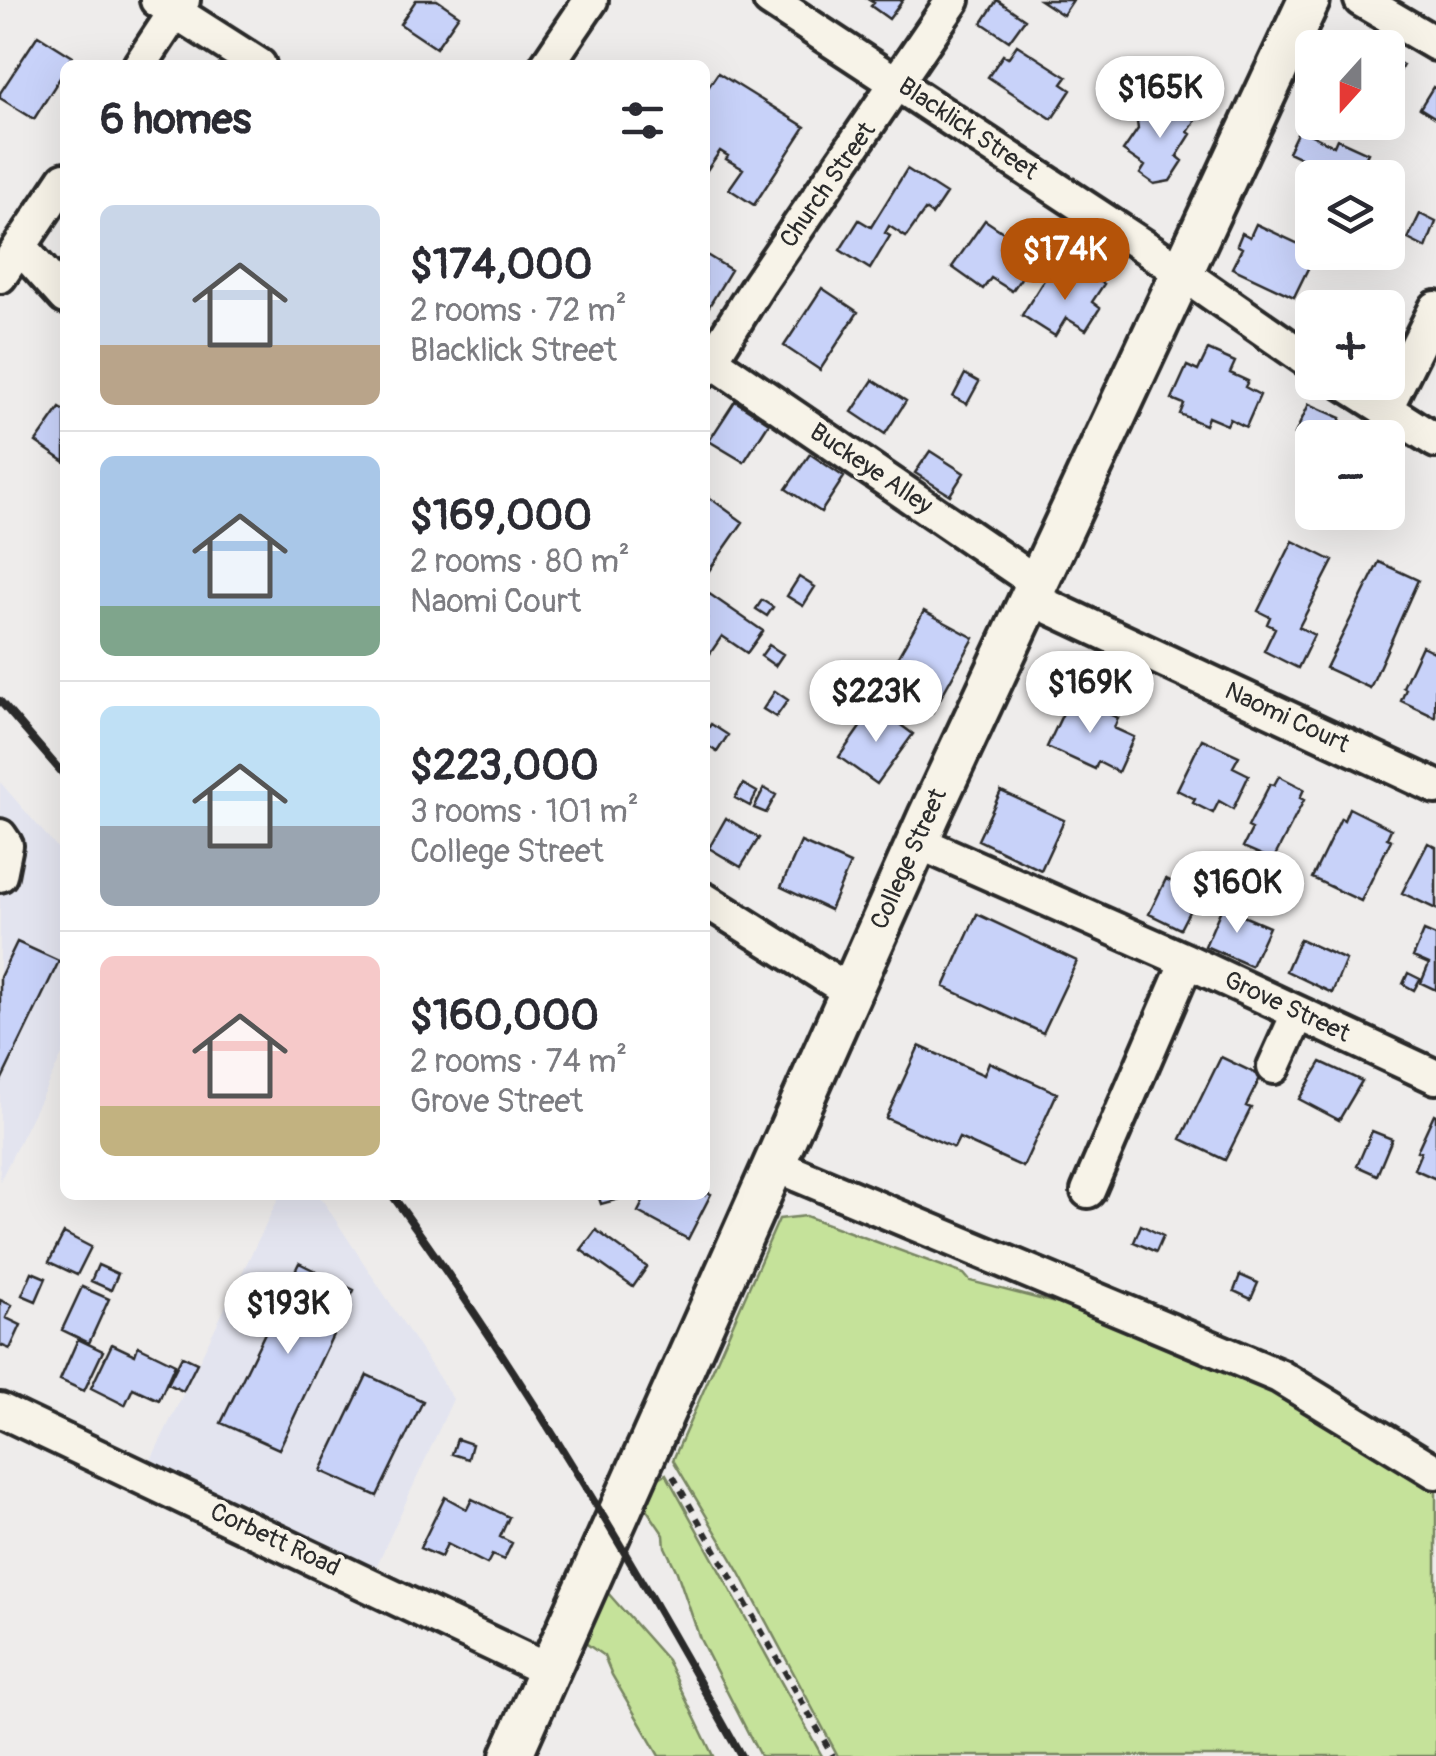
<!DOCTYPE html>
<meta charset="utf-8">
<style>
:root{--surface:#fff;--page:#f2f2f3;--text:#2b2b33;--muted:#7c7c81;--line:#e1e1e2;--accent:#b45309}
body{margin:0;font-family:Pangolin,sans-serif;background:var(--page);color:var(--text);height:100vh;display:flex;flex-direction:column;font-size:38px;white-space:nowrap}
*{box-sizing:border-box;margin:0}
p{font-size:32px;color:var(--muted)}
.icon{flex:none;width:55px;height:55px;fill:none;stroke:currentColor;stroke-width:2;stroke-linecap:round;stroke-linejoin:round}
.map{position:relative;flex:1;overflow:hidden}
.sheet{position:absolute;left:60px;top:60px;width:650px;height:1140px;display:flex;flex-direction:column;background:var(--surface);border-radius:15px;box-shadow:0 10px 40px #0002}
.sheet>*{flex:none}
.needle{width:65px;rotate:201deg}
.controls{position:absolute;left:1295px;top:30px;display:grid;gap:20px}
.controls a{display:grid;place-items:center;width:110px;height:110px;border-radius:15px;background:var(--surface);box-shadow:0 10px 40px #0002;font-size:50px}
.price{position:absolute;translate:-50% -85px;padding:0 22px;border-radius:35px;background:#fff;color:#222;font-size:32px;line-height:65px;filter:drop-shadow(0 2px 5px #0008)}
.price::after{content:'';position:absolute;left:50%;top:60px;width:30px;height:22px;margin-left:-15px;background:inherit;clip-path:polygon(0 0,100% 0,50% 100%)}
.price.on{background:var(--accent);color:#fff}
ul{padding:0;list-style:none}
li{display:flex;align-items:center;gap:30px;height:250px;padding:0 40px}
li+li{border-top:2px solid var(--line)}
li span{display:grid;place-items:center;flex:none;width:280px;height:200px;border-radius:15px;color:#555}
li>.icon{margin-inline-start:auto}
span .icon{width:120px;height:120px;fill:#fffc;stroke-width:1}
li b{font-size:42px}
h2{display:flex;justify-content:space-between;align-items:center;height:120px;padding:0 40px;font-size:42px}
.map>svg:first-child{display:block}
.built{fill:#e3e4ef}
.green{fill:#c5e29a;stroke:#788662;stroke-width:2.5}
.building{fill:#c8d2f9;stroke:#2b2b2b;stroke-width:2.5}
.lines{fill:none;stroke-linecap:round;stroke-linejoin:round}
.minor-casing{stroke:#2b2b2b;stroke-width:40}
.major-casing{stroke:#2b2b2b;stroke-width:48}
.path{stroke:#2b2b2b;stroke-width:6;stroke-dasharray:8 8;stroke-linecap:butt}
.minor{stroke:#f7f3e8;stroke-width:32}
.major{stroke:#f7f3e8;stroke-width:40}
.rail{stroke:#2b2b2b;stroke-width:8}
.labels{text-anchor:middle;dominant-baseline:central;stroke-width:8;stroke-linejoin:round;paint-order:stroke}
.street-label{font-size:25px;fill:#2b2b2b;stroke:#f7f3e8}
</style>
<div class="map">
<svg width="1436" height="1756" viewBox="0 0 1436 1756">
<rect width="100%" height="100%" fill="#eeeceb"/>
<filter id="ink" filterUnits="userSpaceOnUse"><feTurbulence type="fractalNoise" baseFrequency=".01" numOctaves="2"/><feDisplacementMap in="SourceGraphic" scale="20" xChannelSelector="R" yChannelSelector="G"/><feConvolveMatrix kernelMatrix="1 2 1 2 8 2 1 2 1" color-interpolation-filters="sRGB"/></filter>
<g filter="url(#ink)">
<path class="built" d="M0,782L65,857V1049L0,1181Z
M280,1195H319L453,1399L371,1578L147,1468Z"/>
<path class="green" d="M806,1216L964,1274L970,1281L1105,1316L1249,1379L1370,1446L1436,1489V1756H838L739,1571L673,1460L779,1219Z
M666,1474L822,1756H760L700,1639L677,1572L665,1547L664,1535L645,1507L657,1479Z
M607,1592L667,1660L713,1756H659L612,1675L604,1656L584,1642Z"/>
<path class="building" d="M416,0H437L459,15L436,48L400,24Z
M869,0H903L889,19L871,6L874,3Z
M997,0L1025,19L1009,41L982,23Z
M1040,0H1073L1063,15Z
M38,35L73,57L65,65V70L34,119L0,98V93Z
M1344,37L1366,48H1336L1340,47Z
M1017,45L1067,77L1062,84L1071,90L1052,119L988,77L1003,55L1008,58Z
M1388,57L1403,65L1388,96L1397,101L1388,122Z
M718,73L805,127L754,205L729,189L743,169L726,159L728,156L720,151L705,173V92Z
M1433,87L1436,89V118L1420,108Z
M1159,97L1196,120L1188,132L1191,134L1177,156L1183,161L1170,181L1154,184L1140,174L1145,166L1123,151L1138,129L1137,122L1142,115L1148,114Z
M1299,129L1334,146L1337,139L1368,153L1356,178H1343L1288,152Z
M907,169L946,194L932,215L925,210L906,237L889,226L885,233L890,236L870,269L840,250L859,220L871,227Z
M1420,214L1436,222L1426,248L1408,239Z
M985,220L1021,244L1017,250L1033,261L1012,291L991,278L983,289L952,267Z
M1256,224L1316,252L1294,297L1232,268L1242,248L1237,245L1242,233L1250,237Z
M1388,230L1403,236L1396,251L1388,247Z
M705,254L731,270L705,313Z
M1080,269L1104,284L1092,302L1100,308L1086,330L1066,318L1055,336L1022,315L1047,275L1068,288Z
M822,288L858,312L820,370L784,346Z
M1208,350L1235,362L1230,373L1248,381L1245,387L1260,395L1246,427L1230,419L1227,425L1208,417L1205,425L1180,414L1184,404L1172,399L1187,366L1198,371Z
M965,374L979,382L967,404L953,397Z
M873,380L906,401L885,434L852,412Z
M735,401L769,423L744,462L709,441Z
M1309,404L1341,418L1332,438H1312V442L1295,434Z
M60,408L65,411V462L36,442Z
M930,451L964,473L950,495L915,473Z
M810,454L844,477L821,512L786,489Z
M706,495L743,522L708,572L705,571Z
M1293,541L1333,561L1299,627L1314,635L1298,668L1264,651L1275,628L1267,624L1270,617L1258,611Z
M1379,562L1418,580L1370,688L1326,668Z
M799,577L815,587L803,606L787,596Z
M708,593L763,631L747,653L722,636L705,661Z
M762,600L773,607L767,616L756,609Z
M924,611L974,638L932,713L882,685Z
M769,645L783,654L775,666L761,656Z
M1422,646L1436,653L1435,717L1401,701L1406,689L1403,687Z
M775,691L788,700L776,717L763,709Z
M1071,696L1118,718L1114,728L1134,737L1118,772L1098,762L1095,769L1047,747Z
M875,706L913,734L877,784L839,757Z
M711,724L728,735L717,752L705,744V733Z
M1202,739L1239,756L1233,767L1249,775L1233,809L1219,801L1213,813L1193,803L1195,799L1177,790Z
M1279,776L1304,789L1300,798L1304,800L1273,860L1243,847L1252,829L1248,827L1270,784L1274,785Z
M743,784L757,792L750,806L735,798Z
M764,788L776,795L766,813L754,808Z
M1001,791L1064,820L1041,870L978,840Z
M1349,808L1391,829L1387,838L1391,840L1361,901L1312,878L1341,818L1344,820Z
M726,818L759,838L741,867L709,848Z
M801,842L850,864L830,910L781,887Z
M1428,843L1436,847V909L1402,893Z
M1166,879L1198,894L1180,929L1149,914Z
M1222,907L1269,927L1251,966L1205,946Z
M977,914L1077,961L1043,1033L944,987Z
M1424,931L1436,936V990L1421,983L1429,964L1413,957Z
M1300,939L1346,960L1332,993L1286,971Z
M17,942L59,961L0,1083V977Z
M1408,973L1420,979L1414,990L1403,984Z
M919,1046L984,1075L989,1062L1057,1093L1023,1167L959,1138L954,1148L886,1118Z
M1221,1057L1261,1076L1246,1106L1251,1108L1225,1160L1181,1139Z
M1321,1062L1362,1081L1339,1120L1299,1099Z
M1434,1114L1436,1115V1179L1414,1169L1421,1152L1417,1151Z
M1372,1131L1392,1139L1377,1175L1357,1166Z
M705,1191L711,1194L688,1239L638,1212L645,1198L639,1195H705Z
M598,1195H626V1197L601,1204Z
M1141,1225L1163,1236L1156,1252L1134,1242Z
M596,1230L647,1267L633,1287L581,1250Z
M64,1233L91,1247L77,1275L49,1262Z
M299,1263L354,1290L279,1449L221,1423Z
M98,1265L118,1274L111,1290L91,1281Z
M32,1272L46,1278L36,1301L22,1295Z
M1240,1275L1258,1283L1251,1299L1234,1291Z
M82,1287L109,1299L89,1343L62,1330Z
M0,1300L12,1305L6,1318L21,1325L10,1349L0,1345Z
M78,1339L103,1351L84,1391L60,1380Z
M112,1344L135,1355L138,1346L175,1364L159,1400L133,1388L125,1405L91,1388Z
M182,1356L197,1363L183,1391L168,1384Z
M367,1375L423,1401L377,1496L321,1471Z
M457,1439L472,1444L468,1459L452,1454Z
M445,1497L467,1509L472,1499L509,1517L500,1537L512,1543L504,1560L492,1555L487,1564L447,1544L441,1557L420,1548Z"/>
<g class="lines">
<defs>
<path id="minor" d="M157,0L259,65
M770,0L1148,249L1312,363
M1361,0L1436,44
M140,65L183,0
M547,65L591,0
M20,247L65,297
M0,276L65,179
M705,356L1037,583
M705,370L759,284L953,0
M1343,382L1436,441
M1385,410L1436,308
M1030,598L1436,787
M0,836L6,845L0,875
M918,842L1187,961L1436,1077
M705,900L849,991
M1274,1067L1298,1014
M772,1164L1279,1376L1436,1472
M1088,1191L1187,961
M0,1410L549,1671"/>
<path id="major" d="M511,1756L929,816L1309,0"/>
</defs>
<use href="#minor" class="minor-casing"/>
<use href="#major" class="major-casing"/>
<path class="path" d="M673,1476L833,1756"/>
<use href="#minor" class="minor"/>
<use href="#major" class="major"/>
<path class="rail" d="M0,701L65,776
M392,1195C522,1373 634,1564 741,1756"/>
</g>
</g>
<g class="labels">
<g class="street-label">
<text transform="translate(968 129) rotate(34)">Blacklick Street</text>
<text transform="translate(828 185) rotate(-55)">Church Street</text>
<text transform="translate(871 469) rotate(34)">Buckeye Alley</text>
<text transform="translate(1287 718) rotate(25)">Naomi Court</text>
<text transform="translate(909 859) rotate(-66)">College Street</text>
<text transform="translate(1287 1007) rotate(25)">Grove Street</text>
<text transform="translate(275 1540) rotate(25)">Corbett Road</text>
</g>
</g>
</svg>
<div class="controls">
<a><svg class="needle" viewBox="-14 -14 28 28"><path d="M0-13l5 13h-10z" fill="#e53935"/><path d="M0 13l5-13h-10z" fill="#7c7c81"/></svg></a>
<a><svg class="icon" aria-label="layers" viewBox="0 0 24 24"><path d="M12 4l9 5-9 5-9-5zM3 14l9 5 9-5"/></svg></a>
<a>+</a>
<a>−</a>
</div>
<b class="price" style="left:1160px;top:141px">$165K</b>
<b class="price on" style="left:1065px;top:303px">$174K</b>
<b class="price" style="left:1090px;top:736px">$169K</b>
<b class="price" style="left:876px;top:745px">$223K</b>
<b class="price" style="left:1237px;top:936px">$160K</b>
<b class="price" style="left:288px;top:1357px">$193K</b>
<section class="sheet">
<h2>6 homes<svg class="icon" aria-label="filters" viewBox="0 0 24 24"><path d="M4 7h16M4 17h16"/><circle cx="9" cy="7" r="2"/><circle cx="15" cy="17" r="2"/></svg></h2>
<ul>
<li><span style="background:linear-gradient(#c9d6e8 70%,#b9a48a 0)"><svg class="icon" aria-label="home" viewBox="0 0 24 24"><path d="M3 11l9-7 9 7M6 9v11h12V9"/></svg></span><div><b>$174,000</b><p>2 rooms · 72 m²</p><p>Blacklick Street</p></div></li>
<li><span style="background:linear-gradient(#a9c7e8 75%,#7fa58c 0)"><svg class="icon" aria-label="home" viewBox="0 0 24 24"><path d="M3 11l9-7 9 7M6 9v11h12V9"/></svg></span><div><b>$169,000</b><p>2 rooms · 80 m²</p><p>Naomi Court</p></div></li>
<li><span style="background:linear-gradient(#bfe0f5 60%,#9aa5b1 0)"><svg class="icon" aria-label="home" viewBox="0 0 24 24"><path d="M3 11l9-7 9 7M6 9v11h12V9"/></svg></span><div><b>$223,000</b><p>3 rooms · 101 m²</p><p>College Street</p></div></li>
<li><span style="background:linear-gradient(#f6c9c9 75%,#c2b280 0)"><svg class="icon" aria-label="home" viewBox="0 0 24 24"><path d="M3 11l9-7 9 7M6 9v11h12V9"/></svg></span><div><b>$160,000</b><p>2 rooms · 74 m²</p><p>Grove Street</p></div></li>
</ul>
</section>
</div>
